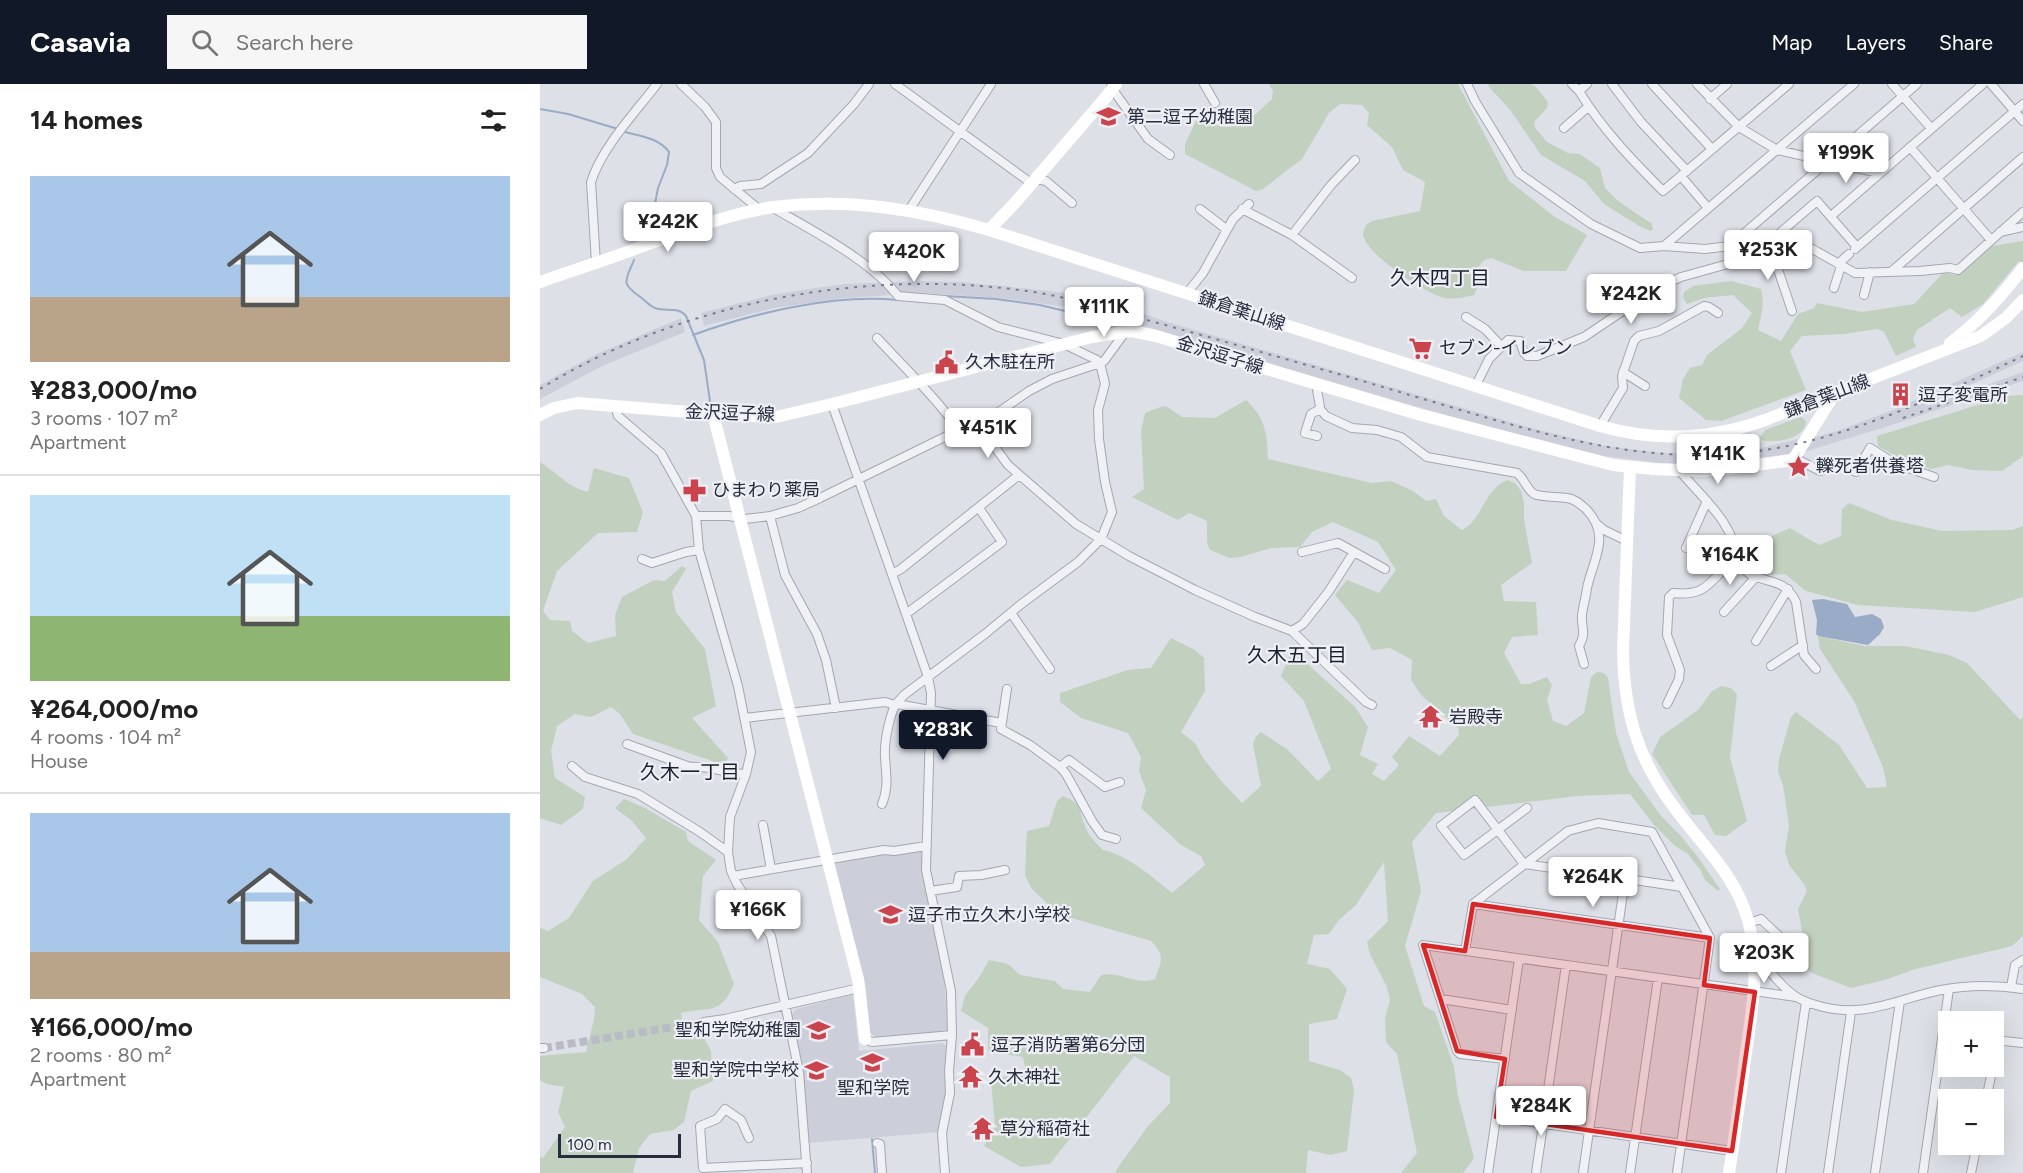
<!DOCTYPE html>
<meta charset="utf-8">
<style>
:root{--surface:#fff;--page:#f6f6f6;--text:#222;--muted:#767676;--line:#e0e0e0;--accent:#111827}
body{margin:0;font-family:Figtree,"Noto Sans JP",sans-serif;background:var(--page);color:var(--text);height:100vh;display:flex;flex-direction:column;font-size:22px;white-space:nowrap}
*{box-sizing:border-box;margin:0}
p{font-size:20px;color:var(--muted)}
.icon{flex:none;width:33px;height:33px;fill:none;stroke:currentColor;stroke-width:2;stroke-linecap:round;stroke-linejoin:round}
.map{position:relative;flex:1;overflow:hidden}
.side{display:flex;flex-direction:column;background:var(--surface);width:540px}
.side>*{flex:none}
.fabs{position:absolute;left:1398px;top:927px;display:grid;gap:12px}
.fabs a{display:grid;place-items:center;width:66px;height:66px;border-radius:0px;background:var(--surface);box-shadow:0 6px 24px #0002;font-size:30px}
.scale{position:absolute;left:18px;bottom:15px;width:123px;box-sizing:border-box;padding-left:6px;border:3px solid #272d3d;border-top:0;font-size:16px;line-height:21px;white-space:nowrap;color:#272d3d;-webkit-text-stroke:4px #edeff5;paint-order:stroke}
.price{position:absolute;translate:-50% -51px;padding:0 14px;border-radius:6px;background:#fff;color:#222;font-size:20px;line-height:39px;filter:drop-shadow(0 2px 3px #0008)}
.price::after{content:'';position:absolute;left:50%;top:36px;width:18px;height:14px;margin-left:-9px;background:inherit;clip-path:polygon(0 0,100% 0,50% 100%)}
.price.current{background:var(--accent);color:#fff}
ul{padding:0;list-style:none}
li{display:grid;align-content:center;gap:12px;height:318px;padding:0 30px}
li+li{border-top:2px solid var(--line)}
li span{display:grid;place-items:center;height:186px;border-radius:0px;color:#555}
li>.icon{margin-inline-start:auto}
span .icon{width:108px;height:108px;fill:#fffc;stroke-width:1}
li b{font-size:26px}
h2{display:flex;justify-content:space-between;align-items:center;height:72px;padding:0 30px;font-size:26px}
header{display:flex;align-items:center;gap:36px;box-sizing:border-box;height:84px;padding:0 30px;background:var(--accent);color:#fff}
header strong{font-size:28px}
nav{display:flex;gap:33px;margin-inline-start:auto;font-size:21px}
.search{width:420px;height:54px;background:var(--page);display:flex;align-items:center;gap:15px;box-sizing:border-box;padding:0 21px;border-radius:0px;color:var(--muted);font-size:22px}
main{display:flex;flex:1;min-height:0}
.map>svg:first-child{display:block}
.built{fill:#cccfd9}
.green{fill:#c2d0bf}
.water{fill:#99abc6}
.lines{fill:none;stroke-linecap:round;stroke-linejoin:round}
.stream{stroke:#99abc6;stroke-width:2}
.street-tunnel{stroke:#b9bcc5;stroke-width:8;stroke-dasharray:8 4;stroke-linecap:butt}
.street-casing{stroke:#a3a7b1;stroke-width:10}
.street{stroke:#f0f1f5;stroke-width:8}
.secondary{stroke:#fff;stroke-width:12}
.rail{stroke:#777f90;stroke-width:2;stroke-dasharray:3 6;stroke-linecap:butt}
.secondary-bridge{stroke:#fff;stroke-width:12}
.marked{fill:#d62828;fill-opacity:0.2;stroke:#d62828;stroke-width:4.5;stroke-linejoin:round}
.labels{text-anchor:middle;dominant-baseline:central;stroke-width:4.5;stroke-linejoin:round;paint-order:stroke}
.poi-label{font-size:18px;fill:#272d3d;stroke:#edeff5;text-anchor:start}
.street-label{font-size:18px;fill:#272d3d;stroke:#edeff5}
.neighbourhood-label{font-size:20px;fill:#1a1f2e;stroke:#edeff5}
</style>
<header>
<strong>Casavia</strong>
<div class="search"><svg class="icon" aria-label="search" viewBox="0 0 24 24"><circle cx="10" cy="10" r="6"/><path d="M15 15l6 6"/></svg>Search here</div>
<nav><a>Map</a><a>Layers</a><a>Share</a></nav>
</header>
<main>
<section class="side">
<h2>14 homes<svg class="icon" aria-label="filters" viewBox="0 0 24 24"><path d="M4 7h16M4 17h16"/><circle cx="9" cy="7" r="2"/><circle cx="15" cy="17" r="2"/></svg></h2>
<ul>
<li><span style="background:linear-gradient(#a9c7e8 65%,#b9a48a 0)"><svg class="icon" aria-label="home" viewBox="0 0 24 24"><path d="M3 11l9-7 9 7M6 9v11h12V9"/></svg></span><div><b>¥283,000/mo</b><p>3 rooms · 107 m²</p><p>Apartment</p></div></li>
<li><span style="background:linear-gradient(#bfe0f5 65%,#8fb573 0)"><svg class="icon" aria-label="home" viewBox="0 0 24 24"><path d="M3 11l9-7 9 7M6 9v11h12V9"/></svg></span><div><b>¥264,000/mo</b><p>4 rooms · 104 m²</p><p>House</p></div></li>
<li><span style="background:linear-gradient(#a9c7e8 75%,#b9a48a 0)"><svg class="icon" aria-label="home" viewBox="0 0 24 24"><path d="M3 11l9-7 9 7M6 9v11h12V9"/></svg></span><div><b>¥166,000/mo</b><p>2 rooms · 80 m²</p><p>Apartment</p></div></li>
</ul>
</section>
<div class="map">
<svg width="1483" height="1089" viewBox="0 0 1483 1089">
<rect width="100%" height="100%" fill="#dde0e7"/>
<path class="built" d="M382,197L421,198L500,206L539,211L578,221L624,237L995,345L1066,362L1122,369H1178L1213,366L1262,354L1254,369L1179,380L1121,379L1064,372L991,354L867,320L573,233L536,224L459,214L381,209L306,214L234,224L164,242L161,229L232,211L269,205L305,200Z
M141,234L145,248L62,282L0,315V301L25,287L57,270Z
M1483,268V277L1386,321L1387,322L1483,288V297L1358,339L1264,368L1274,351L1276,353L1297,347L1353,326Z
M377,766L382,769L383,787L402,874L409,947L338,954L330,949L326,904L294,778L343,769Z
M313,910L319,967L403,959L407,963L406,1010L400,1048L268,1059L251,932L256,925Z"/>
<path class="green" d="M729,0H918L969,97L1015,133L1047,151L1026,187H984L951,174L943,177L937,185L938,202L934,211C924,214 911,216 901,213C884,208 824,169 823,150C823,147 825,144 826,141L832,137L880,127L885,98L863,86L852,63L827,41L829,29L822,21L800,20L789,29L762,75L723,105L716,107L645,70V60L656,37C666,35 671,39 679,42C700,48 718,28 732,15L733,7Z
M948,0H991L996,3L1008,18L1007,24L994,38L995,44L1007,58L1028,69L1040,70L1060,84L1065,104L1078,117L1112,140L1113,145L1111,147L1101,143L1064,120L1045,97L1001,71L971,27L950,4Z
M1483,157V179L1479,177L1443,220L1422,233L1410,224L1377,246L1373,255L1376,263L1356,272L1344,248L1337,245L1304,250L1262,252L1250,267L1266,306L1181,337L1166,336L1139,314L1143,295L1150,284L1162,281L1167,271L1202,244L1212,229L1193,211L1164,214L1147,220L1143,214L1144,208L1153,202L1191,197L1221,205C1225,219 1221,232 1218,246L1241,257L1258,230L1274,224L1277,219L1322,228L1374,220L1403,189L1418,191L1452,162Z
M1483,311V372L1462,387L1432,386L1408,381L1391,385L1363,376L1338,362L1337,352L1467,312Z
M706,316C726,335 727,349 728,375L832,399L851,397L873,407L886,417L896,415L904,432L922,446C944,434 942,408 967,396L975,399L981,407L984,419V436L992,479L961,501L964,517L996,518L998,551L972,553L964,569L981,600H989L1007,593L1012,601L1007,616L1013,637L1026,642L1044,629L1051,593L1057,588L1064,589L1068,594L1076,649L1089,688L1122,733L1141,752L1157,772L1180,805L1178,807L1165,796L1161,787L1148,770L1135,762L1114,741L1090,710L1037,712L896,729L872,758L881,807L865,862L884,922L895,928L914,983L918,1012L934,1074L923,1089H861L877,1069L857,970L846,958L845,934L850,916L847,903L830,870L827,858L848,837L844,778L816,821L799,836L789,850L774,851L767,880L790,885L807,905L797,935L769,940V977L800,986L811,994L814,1006L807,1067L790,1071L768,1066L766,1089H576V1086L608,1042L630,1019V993L594,972L510,1080L481,1083L444,1062L455,1042L451,996L486,988L483,973L448,967V944L421,927L425,912L440,892L449,876L468,880L480,891L515,897L523,905L550,908L561,891C579,887 598,902 615,895C621,878 626,872 611,857L518,830L492,805L485,791L487,747L509,742L517,717L523,712C543,720 538,724 545,742C548,751 556,759 563,766C589,772 611,792 632,809L665,781L661,772L641,761L601,724L606,706L599,687L601,673L588,649L541,634L520,618V609L588,586L611,584L631,554L655,566L664,574L665,607L641,648L655,659L663,674L684,700L702,719L721,702L713,660L716,652L721,648L747,665L778,697L791,685L764,617L741,592L752,566L815,623L828,643L820,671L838,680L832,690L844,697L859,681L852,673L869,652L900,672L919,651L918,644L881,611L871,596L872,576L850,564L832,566L817,537L795,511L807,496L839,509L856,486L838,458L793,438L772,448L760,463L732,464L700,473L689,474L670,466L667,458V437L649,429L638,436L592,413L604,405L601,347L605,329L623,322L627,323L642,333L675,334Z
M1260,333L1263,334L1266,338C1263,355 1240,358 1224,357L1220,354L1225,346Z
M0,378C16,388 29,404 48,408L54,384L89,394L103,428L97,448L58,449L17,487L3,527L10,536L30,537L32,547L48,559L76,552L75,531L82,513L114,496L125,497L142,482L146,485L132,508L136,528L165,565L176,622L152,634L188,674L184,681L93,650L80,630L71,623L51,633L35,630L17,642L11,667L15,694L45,713L43,725L21,741L0,734Z
M1309,419L1352,436L1402,447L1472,446L1483,442V513L1435,528L1318,521L1266,507L1245,490C1228,491 1213,492 1205,475L1209,468L1221,465L1223,456L1250,444L1279,461L1301,452L1302,425Z
M1278,552L1325,562H1365L1409,571L1427,579L1480,636L1483,633V852L1472,862L1372,886L1348,895L1311,904L1272,889L1256,876L1263,852L1258,825L1267,807L1264,800L1249,781L1245,767L1249,741L1243,701L1238,688L1239,675L1251,633L1256,628L1299,661L1327,704L1347,703L1343,683L1314,617L1280,565Z
M1181,602L1191,604L1197,610L1190,673L1207,737L1186,752L1175,751L1164,731H1152L1112,670L1120,653L1158,626L1172,607Z
M84,715L105,724L146,748L148,757L176,776L163,792L159,836L178,858L194,900C180,932 170,922 141,929L144,951L164,954L171,967L173,997L151,1007L144,1038L134,1046L110,1050L99,1064L93,1089H0V1073L3,1074L25,1043L18,1028L24,1003L7,1000L0,996V972L46,968L54,935L55,923L42,910L0,893V844L8,847L29,834L53,797L87,775L106,754L91,736L75,724Z"/>
<path class="water" d="M1283,515L1307,520L1315,533L1332,530L1341,535L1344,543L1340,550L1328,561L1278,552L1276,550L1277,536L1272,516Z"/>
<g class="lines">
<path class="stream" d="M0,25L28,30L78,45
M85,48C100,52 119,54 129,68L127,81L118,104L114,125L100,156
M94,176C86,196 80,199 99,212C105,216 109,222 115,224C126,228 138,222 146,232L164,276L171,324
M405,212L456,215L500,221L582,241
M153,251C213,229 293,210 357,216
M332,1055L335,1089"/>
<path class="street-tunnel" d="M4,964L164,938"/>
<defs>
<path id="street" d="M141,0L165,23L176,38V84L180,93L220,126
M355,0L491,99
M664,0L675,19
M927,0L935,17L979,89L1051,140L1100,164L1124,162L1165,165L1198,161L1260,158L1315,189L1380,187L1410,184L1418,186L1483,128
M1032,0L1039,7
M1047,0L1039,7C1062,45 1092,76 1123,107L1249,0
M1072,0L1101,38L1147,87
M1112,0L1172,65
M1157,0L1199,43L1237,66L1339,89
M1352,0L1391,44
M1451,0L1483,37
M571,3L608,55L630,71
M1170,15L1187,0
M1024,44L1048,23
M1370,63L1451,156
M1141,92L1168,124
M495,95L506,97L532,119
M194,105L200,102L221,100L268,69L314,20L329,0
M660,125L686,145
M702,125L752,151L812,194
M369,126L451,0
M1291,132L1443,0
M1460,148L1483,143
M752,151L791,101L815,76
M1234,158V154L1277,117L1317,163
M1229,159L1252,227
M1124,162L1314,0
M1315,165L1483,20
M56,179L51,98C62,63 95,29 117,0
M1298,180L1309,170
M1352,187L1483,73
M1294,204L1301,182
M647,209L663,189L693,135L709,120
M1324,211L1330,188
M926,233L945,245L960,261
M337,254C365,284 395,313 419,346
M1083,288L1105,302
M777,300C776,309 780,316 780,325L786,332L812,344L837,346L861,353L887,373L977,389C985,395 986,405 994,410C1005,414 1016,412 1027,414C1035,415 1040,420 1046,425C1072,452 1053,475 1047,504C1046,513 1043,522 1042,531C1041,545 1047,548 1039,562L1044,580
M936,301L949,275L968,256L980,257L984,269L987,272H997L1044,253L1114,206L1141,193L1188,180L1195,172L1198,157L1201,152L1377,0
M292,320L366,530L388,593L391,609L386,786L411,907L412,951L409,987L410,1009L402,1049L405,1089
M75,321L78,332L121,369L156,432L159,466L198,602L211,668L206,690L190,733L188,768L191,787L197,800L231,852L259,988L267,1089
M438,340L468,381L536,440L589,472L655,506L715,533L752,547L826,618L832,621
M1060,342L1083,304L1082,292L1094,257L1099,252L1119,247L1164,222L1169,223L1178,229
M777,352L765,349L771,330L780,325
M1255,374L1280,387C1297,380 1299,379 1316,388L1330,364L1354,379L1394,393
M156,432H189L205,435L230,432L258,424L280,414L419,346L450,334L489,307L512,295L560,279L564,277L586,247
M230,432L245,491L277,550L286,576L296,624
M1057,440L1064,446L1087,457
M1146,464L1167,417
M762,468L798,459L845,485
M102,475L112,479L146,468L159,466
M1197,476C1214,506 1241,486 1256,518L1264,571L1276,585
M352,490L361,485L479,391
M1184,528L1215,494
M471,529L510,585
M366,530L462,458L439,424
M752,547L763,540L789,507L814,468
M1216,557L1248,505
M1231,582L1263,561
M467,605L461,645L490,661L520,683L529,676L565,703L580,698
M357,620L461,639
M1127,620L1139,595L1140,586L1127,551L1129,513L1133,509C1172,513 1168,493 1197,476C1195,439 1161,413 1139,386
M205,634L345,618L355,621L364,611L445,550L480,521L538,478L561,455L572,428L565,398L559,355L558,326L565,300L560,279L557,276L524,260L458,243L405,216L358,212C331,177 272,146 233,124
M87,660L150,683C168,681 186,690 206,690
M32,682L45,693L98,710L160,748L188,768
M520,683L526,690L552,737L562,751L576,755
M342,720C349,703 346,690 345,673C344,658 349,635 355,621
M987,724L924,771L901,742L935,716L984,780L1142,803
M223,741L231,785
M193,792L344,766L354,767L386,762
M390,807L417,803L419,792L441,791L465,786
M933,820L1170,854
M1209,839L1221,835L1244,857L1256,861
M925,867L933,820L1028,747L1058,739L1112,748L1170,854L1137,1089
M1215,868C1227,883 1239,901 1255,912C1261,916 1269,919 1276,921C1323,936 1356,915 1401,906C1428,901 1456,901 1483,905
M1471,903L1475,881L1483,876
M901,915L972,926
M164,938L185,935L319,904
M325,955L332,958L412,951
M1454,956L1483,959
M0,964H4
M965,975L920,970L917,967L883,861L1256,913
M1454,982L1459,956
M1446,1016L1453,982
M956,1033L1192,1067
M209,1054L201,1036L185,1025L177,1035L160,1042L163,1084L267,1079
M337,1059L340,1060L342,1089
M948,1089L979,875
M996,1089L1026,881
M1043,1089L1085,795
M1090,1089L1118,894
M1241,1089L1266,918
M1288,1089L1311,928
M1335,1089L1360,917
M1383,1089L1409,905
M1431,1089L1437,1060"/>
</defs>
<use href="#street" class="street-casing"/>
<use href="#street" class="street"/>
<path class="secondary" d="M449,146L474,120L566,13
M0,198C34,186 69,175 103,162C146,147 189,129 234,123C308,114 378,125 449,146L1060,342C1116,358 1170,356 1225,336L1441,252L1466,234L1483,216
M1410,259C1439,238 1461,213 1483,184
M173,330L318,895L325,955
M0,331L14,324L37,319L173,330L236,333L292,320L552,253L591,247L616,252L881,331L1073,381L1113,385L1161,387L1188,385L1253,376L1295,309
M1090,383L1083,567C1084,629 1098,677 1137,727C1160,758 1190,787 1204,824C1223,874 1212,925 1205,976C1200,1014 1195,1051 1189,1089"/>
<path class="rail" d="M0,305C143,216 334,182 500,209C523,213 545,219 567,225C600,234 632,243 665,252C734,272 804,291 873,312C970,340 1066,373 1168,371C1280,369 1383,319 1483,272
M1363,334L1483,293"/>
<path class="secondary-bridge" d="M566,13L576,0"/>
</g>
<path class="marked" d="M933,820L1170,854L1164,901L1215,908L1192,1067L956,1033L965,975L917,967L883,861L925,867Z"/>
<defs>
<symbol id="school-bare" viewBox="-9 -9 18 18"><path d="M0-5L7-2L0 1L-7-2ZM-4 1L0 2.5L4 1V4Q0 6-4 4Z" fill="#ca444e" stroke="#edeff5" stroke-width="2.5" paint-order="stroke"/></symbol>
<symbol id="supermarket-bare" viewBox="-9 -9 18 18"><path d="M-6-5.5h2.5l.6 2H6L4.5 2H-2.5L-4.4-4H-6ZM-1.5 3.2a1.3 1.3 0 1 0 .1 0ZM3 3.2a1.3 1.3 0 1 0 .1 0Z" fill="#ca444e" stroke="#edeff5" stroke-width="2.5" paint-order="stroke"/></symbol>
<symbol id="civic-bare" viewBox="-9 -9 18 18"><path d="M-.6-6.5H3V-4.5H.6V-3L4-1V1h2V6H-6V1h2V-1L-.6-3ZM-1.2 2.5V6h2.4V2.5Z" fill="#ca444e" stroke="#edeff5" stroke-width="2.5" paint-order="stroke"/></symbol>
<symbol id="building-bare" viewBox="-9 -9 18 18"><path d="M-4-6H4V6H1V3H-1V6H-4ZM-2.5-4.3h1.7v1.8h-1.7ZM.8-4.3h1.7v1.8H.8ZM-2.5-1h1.7V.8h-1.7ZM.8-1h1.7V.8H.8Z" fill="#ca444e" stroke="#edeff5" stroke-width="2.5" paint-order="stroke"/></symbol>
<symbol id="sight-bare" viewBox="-9 -9 18 18"><path d="M0-6L1.8-2.2L6-1.7L2.9 1.2L3.7 5.4L0 3.3L-3.7 5.4L-2.9 1.2L-6-1.7L-1.8-2.2Z" fill="#ca444e" stroke="#edeff5" stroke-width="2.5" paint-order="stroke"/></symbol>
<symbol id="pharmacy-bare" viewBox="-9 -9 18 18"><path d="M-2-6h4v4h4v4h-4v4h-4v-4h-4v-4h4Z" fill="#ca444e" stroke="#edeff5" stroke-width="2.5" paint-order="stroke"/></symbol>
<symbol id="temple-bare" viewBox="-9 -9 18 18"><path d="M0-6L5-2H3V0L6.5 2.5H4V6H1.5V3h-3V6H-4V2.5H-6.5L-3 0V-2H-5Z" fill="#ca444e" stroke="#edeff5" stroke-width="2.5" paint-order="stroke"/></symbol>
</defs>
<g fill-rule="evenodd">
<use href="#school-bare" x="552" y="16" width="33" height="33"/>
<use href="#supermarket-bare" x="864" y="248" width="33" height="33"/>
<use href="#civic-bare" x="390" y="262" width="33" height="33"/>
<use href="#building-bare" x="1344" y="294" width="33" height="33"/>
<use href="#sight-bare" x="1242" y="366" width="33" height="33"/>
<use href="#pharmacy-bare" x="138" y="390" width="33" height="33"/>
<use href="#temple-bare" x="874" y="616" width="33" height="33"/>
<use href="#school-bare" x="334" y="814" width="33" height="33"/>
<use href="#school-bare" x="262" y="930" width="33" height="33"/>
<use href="#civic-bare" x="416" y="944" width="33" height="33"/>
<use href="#school-bare" x="316" y="962" width="33" height="33"/>
<use href="#school-bare" x="260" y="970" width="33" height="33"/>
<use href="#temple-bare" x="414" y="976" width="33" height="33"/>
<use href="#temple-bare" x="426" y="1028" width="33" height="33"/>
</g>
<g class="labels">
<g class="poi-label">
<text x="587" y="33">第二逗子幼稚園</text>
<text x="899" y="264">セブン-イレブン</text>
<text x="425" y="278">久木駐在所</text>
<text x="1378" y="311">逗子変電所</text>
<text x="1276" y="382">轢死者供養塔</text>
<text x="172" y="406">ひまわり薬局</text>
<text x="909" y="633">岩殿寺</text>
<text x="368" y="831">逗子市立久木小学校</text>
<text x="261" y="946" text-anchor="end">聖和学院幼稚園</text>
<text x="451" y="961">逗子消防署第6分団</text>
<text x="259" y="986" text-anchor="end">聖和学院中学校</text>
<text x="448" y="993">久木神社</text>
<text x="333" y="1004" text-anchor="middle">聖和学院</text>
<text x="460" y="1045">草分稲荷社</text>
</g>
<g class="street-label">
<text transform="translate(702 227) rotate(18)">鎌倉葉山線</text>
<text transform="translate(680 271) rotate(17)">金沢逗子線</text>
<text transform="translate(1287 312) rotate(-21)">鎌倉葉山線</text>
<text transform="translate(190 329) rotate(2)">金沢逗子線</text>
</g>
<g class="neighbourhood-label">
<text x="900" y="194">久木四丁目</text>
<text x="757" y="571">久木五丁目</text>
<text x="150" y="688">久木一丁目</text>
</g>
</g>
</svg>
<div class="fabs">
<a>+</a>
<a>−</a>
</div>
<div class="scale">100 m</div>
<b class="price" style="left:1306px;top:100px">¥199K</b>
<b class="price" style="left:128px;top:169px">¥242K</b>
<b class="price" style="left:1228px;top:197px">¥253K</b>
<b class="price" style="left:374px;top:199px">¥420K</b>
<b class="price" style="left:1091px;top:241px">¥242K</b>
<b class="price" style="left:564px;top:254px">¥111K</b>
<b class="price" style="left:448px;top:375px">¥451K</b>
<b class="price" style="left:1178px;top:401px">¥141K</b>
<b class="price" style="left:1190px;top:502px">¥164K</b>
<b class="price current" style="left:403px;top:677px">¥283K</b>
<b class="price" style="left:1053px;top:824px">¥264K</b>
<b class="price" style="left:218px;top:857px">¥166K</b>
<b class="price" style="left:1224px;top:900px">¥203K</b>
<b class="price" style="left:1001px;top:1053px">¥284K</b>
</div>
</main>
